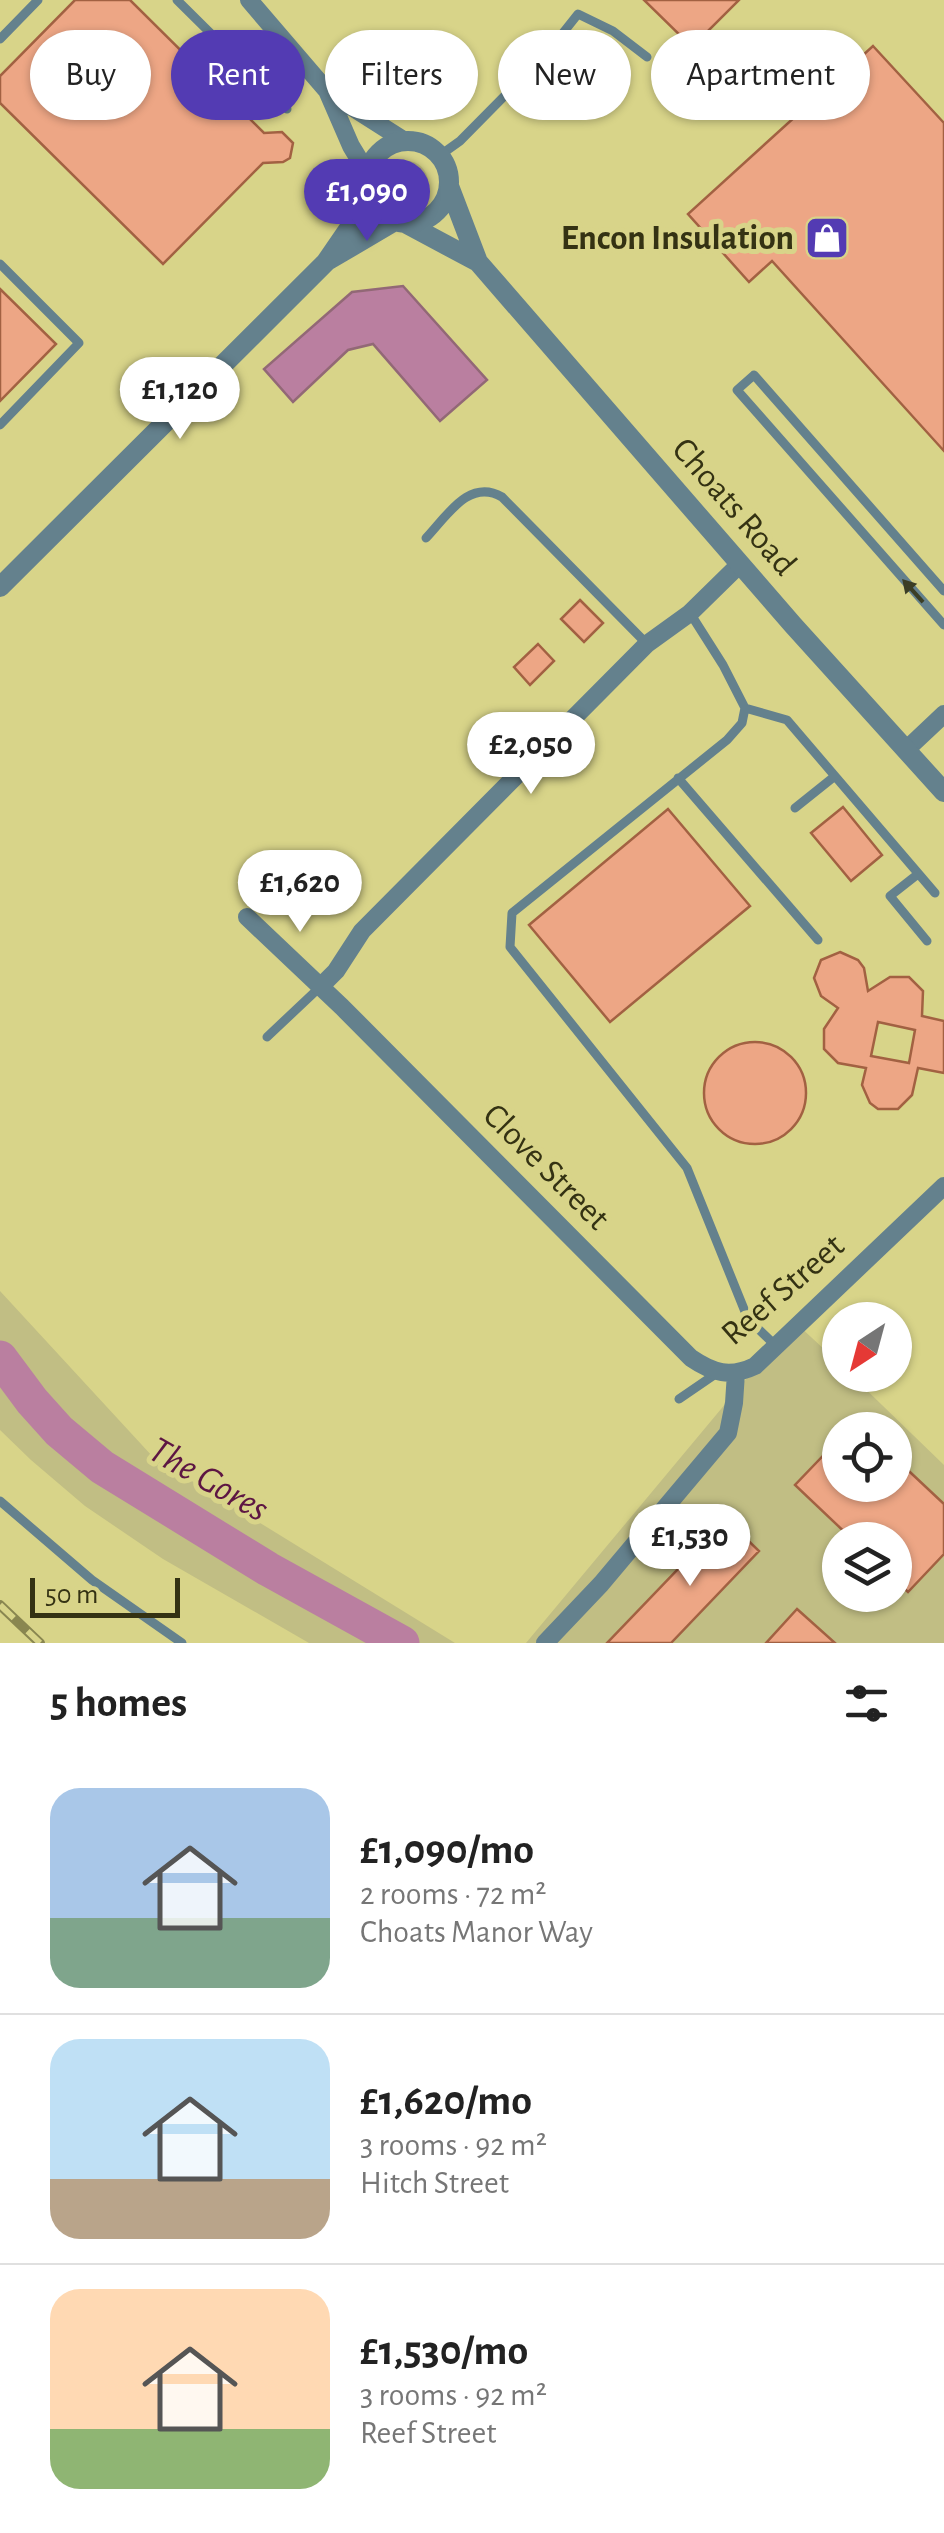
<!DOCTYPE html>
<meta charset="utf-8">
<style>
:root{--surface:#fff;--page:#f6f6f6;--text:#222;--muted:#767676;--line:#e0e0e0;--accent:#533bb3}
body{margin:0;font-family:"Alegreya Sans",sans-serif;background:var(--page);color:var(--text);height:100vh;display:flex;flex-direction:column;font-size:38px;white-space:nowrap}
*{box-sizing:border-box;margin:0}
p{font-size:32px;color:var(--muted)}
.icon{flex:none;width:55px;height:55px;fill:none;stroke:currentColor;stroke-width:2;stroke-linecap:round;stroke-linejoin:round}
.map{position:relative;height:1643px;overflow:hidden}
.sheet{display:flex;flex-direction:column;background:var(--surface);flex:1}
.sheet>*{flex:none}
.top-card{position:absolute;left:30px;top:30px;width:885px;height:90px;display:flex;gap:20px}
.needle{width:65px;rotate:216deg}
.fabs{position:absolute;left:822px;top:1302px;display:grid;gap:20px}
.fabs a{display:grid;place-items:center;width:90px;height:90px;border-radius:50%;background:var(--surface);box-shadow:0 2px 8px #0004;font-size:50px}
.scale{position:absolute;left:30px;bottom:25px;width:150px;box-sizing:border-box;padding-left:10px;border:5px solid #343213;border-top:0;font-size:28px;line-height:35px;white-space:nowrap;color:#343213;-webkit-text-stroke:8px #d8d489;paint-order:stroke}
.price{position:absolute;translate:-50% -85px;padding:0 22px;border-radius:35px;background:#fff;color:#222;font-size:32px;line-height:65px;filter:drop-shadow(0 2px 5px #0008)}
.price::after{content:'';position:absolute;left:50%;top:60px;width:30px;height:22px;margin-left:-15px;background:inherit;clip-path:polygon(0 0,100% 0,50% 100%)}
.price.selected{background:var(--accent);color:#fff}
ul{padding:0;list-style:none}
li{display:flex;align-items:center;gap:30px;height:250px;padding:0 50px}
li+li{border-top:2px solid var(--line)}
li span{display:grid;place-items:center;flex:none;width:280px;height:200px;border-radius:30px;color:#555}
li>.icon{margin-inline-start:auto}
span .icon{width:120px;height:120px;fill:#fffc;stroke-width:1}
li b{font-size:42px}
h2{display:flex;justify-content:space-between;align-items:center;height:120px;padding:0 50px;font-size:42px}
.chip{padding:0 35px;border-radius:45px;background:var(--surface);box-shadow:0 2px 8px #0004;font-size:35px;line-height:90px}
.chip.selected{background:var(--accent);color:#fff}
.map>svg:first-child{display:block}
.green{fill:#c1be84;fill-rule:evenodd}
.water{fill:#ba7fa0;stroke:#926876;stroke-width:2.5}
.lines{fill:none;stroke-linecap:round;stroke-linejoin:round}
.river{stroke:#ba7fa0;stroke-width:35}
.building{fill:#eda685;stroke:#a26142;stroke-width:2.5;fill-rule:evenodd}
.service{stroke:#64818d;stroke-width:9}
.minor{stroke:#64818d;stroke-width:18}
.tertiary{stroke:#64818d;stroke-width:20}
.rail-casing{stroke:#898650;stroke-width:10}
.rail{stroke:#d8d489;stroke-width:6;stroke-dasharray:19;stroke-linecap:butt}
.oneway{fill:#3b3e25}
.labels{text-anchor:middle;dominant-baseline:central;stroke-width:10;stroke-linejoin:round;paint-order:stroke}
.poi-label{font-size:35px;font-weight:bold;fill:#343213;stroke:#d8d489;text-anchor:end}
.street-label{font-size:35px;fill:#343213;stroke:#d8d489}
.water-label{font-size:38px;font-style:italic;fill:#5d1643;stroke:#d8d489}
</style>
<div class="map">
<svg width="944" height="1643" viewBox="0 0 944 1643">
<rect width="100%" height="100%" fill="#d8d489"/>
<path class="green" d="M386 182a21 21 0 1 1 42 0a21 21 0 1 1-42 0Z
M0,1291L153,1457L455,1643H309L163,1559L85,1506L31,1460L0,1430Z
M797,1324L840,1364V1375H851L944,1465V1643H526L761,1361ZM840,1430H895V1485H840ZM840,1540H895V1595H840Z"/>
<path class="water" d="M403,286L487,380L440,421L373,344L348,350L293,402L264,369L352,292Z"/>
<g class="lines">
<path class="river" d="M0,1358L32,1401L59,1431L102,1467L268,1569L402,1643"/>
</g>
<path class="building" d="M75,0H130L264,133L282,132L293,143L290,158L283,162L263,163L163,264L0,103V76Z
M644,0H739L692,47Z
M873,46L944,123V451L772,261L749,282L688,214Z
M0,289L56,344L0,401Z
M580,600L603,623L584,642L561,619Z
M538,644L554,661L530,685L514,667Z
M843,807L882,855L851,881L811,833Z
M668,809L750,906L610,1022L529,925Z
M840,952L858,960L864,968L868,991L890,977H909L923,991L922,1016L944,1021V1073L918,1068L912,1095L898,1109H878L870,1103L862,1085L866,1068L838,1063L824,1049V1029L838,1008L821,996L814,978L821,960ZM878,1022L915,1030L909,1063L871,1056Z
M704 1093a51 51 0 1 1 102 0a51 51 0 1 1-102 0Z
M840,1438V1485H895V1458L944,1504V1554L908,1592L895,1580V1540H853L795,1485Z
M726,1519L759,1551L671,1643H607Z
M797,1609L835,1643H766Z"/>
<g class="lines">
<path class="service" d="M177,0L287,109
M0,39L38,0
M439,156L460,141L547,53L578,14L613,31L647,57
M0,264L79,343L0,425
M426,538C447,516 469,478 502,497L647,644
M944,591L754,375L737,390L944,625
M690,613L723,665L745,708L742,723L727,740L512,913L510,947L687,1168L748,1319L775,1345
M745,708L787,720L935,893
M678,778L818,940
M795,808L835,776
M918,874L890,896L927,941
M267,1037L320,987
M679,1399L717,1373
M0,1501L92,1580L182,1643"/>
<path class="minor" d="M249,0L328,92L405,141
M328,93L351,146L368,174
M908,748L944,714
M247,917L342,1007L691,1358C713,1373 730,1378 755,1366L944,1186
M320,987L336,971L362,931L647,644L690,613L740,564
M545,1643L601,1584L728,1433L734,1403L736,1373"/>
<path class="tertiary" d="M367 182a41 41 0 1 1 82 0a41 41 0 1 1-82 0Z
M449,186L478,262L793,625L944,792
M405,223L478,262
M327,261L395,221
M0,587L326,262L370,198"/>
<defs>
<path id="rail" d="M0,1605L40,1643"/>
</defs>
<use href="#rail" class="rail-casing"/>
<use href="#rail" class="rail"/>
</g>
<defs><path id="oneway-solid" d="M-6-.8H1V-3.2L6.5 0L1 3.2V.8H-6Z" transform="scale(2.5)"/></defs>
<use class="oneway" href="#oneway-solid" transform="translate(913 591) rotate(-132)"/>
<defs>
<symbol id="shop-square" viewBox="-11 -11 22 22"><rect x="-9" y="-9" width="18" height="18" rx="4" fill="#533bb3" stroke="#d8d489"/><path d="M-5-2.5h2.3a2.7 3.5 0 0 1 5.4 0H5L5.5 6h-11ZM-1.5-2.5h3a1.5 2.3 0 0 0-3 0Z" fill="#fff"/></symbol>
</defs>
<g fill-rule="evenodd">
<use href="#shop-square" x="802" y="213" width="50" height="50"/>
</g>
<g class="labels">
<g class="poi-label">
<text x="794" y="238">Encon Insulation</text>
</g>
<g class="street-label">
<text transform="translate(734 507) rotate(49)">Choats Road</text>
<text transform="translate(546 1167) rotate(45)">Clove Street</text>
<text transform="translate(783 1290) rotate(-41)">Reef Street</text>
</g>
<g class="water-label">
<text transform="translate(208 1480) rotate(30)">The Gores</text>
</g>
</g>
</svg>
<div class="fabs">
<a><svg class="needle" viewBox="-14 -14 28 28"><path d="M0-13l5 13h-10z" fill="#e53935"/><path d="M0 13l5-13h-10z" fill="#767676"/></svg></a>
<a><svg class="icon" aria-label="locate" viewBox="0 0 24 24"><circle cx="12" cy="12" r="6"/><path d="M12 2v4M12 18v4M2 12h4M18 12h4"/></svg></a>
<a><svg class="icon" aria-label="layers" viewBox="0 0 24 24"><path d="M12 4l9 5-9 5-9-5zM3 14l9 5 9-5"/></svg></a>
</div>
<div class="scale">50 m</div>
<b class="price selected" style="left:367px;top:244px">£1,090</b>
<b class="price" style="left:180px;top:442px">£1,120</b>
<b class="price" style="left:531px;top:797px">£2,050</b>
<b class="price" style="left:300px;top:935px">£1,620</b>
<b class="price" style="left:690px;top:1589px">£1,530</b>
<div class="top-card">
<a class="chip">Buy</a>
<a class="chip selected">Rent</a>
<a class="chip">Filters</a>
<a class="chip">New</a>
<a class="chip">Apartment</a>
</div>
</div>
<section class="sheet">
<h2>5 homes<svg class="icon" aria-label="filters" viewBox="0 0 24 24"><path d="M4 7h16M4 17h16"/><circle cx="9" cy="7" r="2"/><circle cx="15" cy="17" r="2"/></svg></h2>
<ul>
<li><span style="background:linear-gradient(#a9c7e8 65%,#7fa58c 0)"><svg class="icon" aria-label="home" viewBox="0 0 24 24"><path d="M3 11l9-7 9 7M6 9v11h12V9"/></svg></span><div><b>£1,090/mo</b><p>2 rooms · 72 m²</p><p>Choats Manor Way</p></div></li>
<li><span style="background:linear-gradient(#bfe0f5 70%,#b9a48a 0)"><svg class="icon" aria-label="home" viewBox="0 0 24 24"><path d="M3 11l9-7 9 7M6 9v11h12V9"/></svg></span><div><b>£1,620/mo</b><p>3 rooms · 92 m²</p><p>Hitch Street</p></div></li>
<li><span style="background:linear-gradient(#ffd9b3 70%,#8fb573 0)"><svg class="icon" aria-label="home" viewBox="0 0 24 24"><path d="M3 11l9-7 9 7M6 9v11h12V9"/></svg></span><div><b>£1,530/mo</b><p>3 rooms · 92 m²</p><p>Reef Street</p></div></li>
</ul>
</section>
